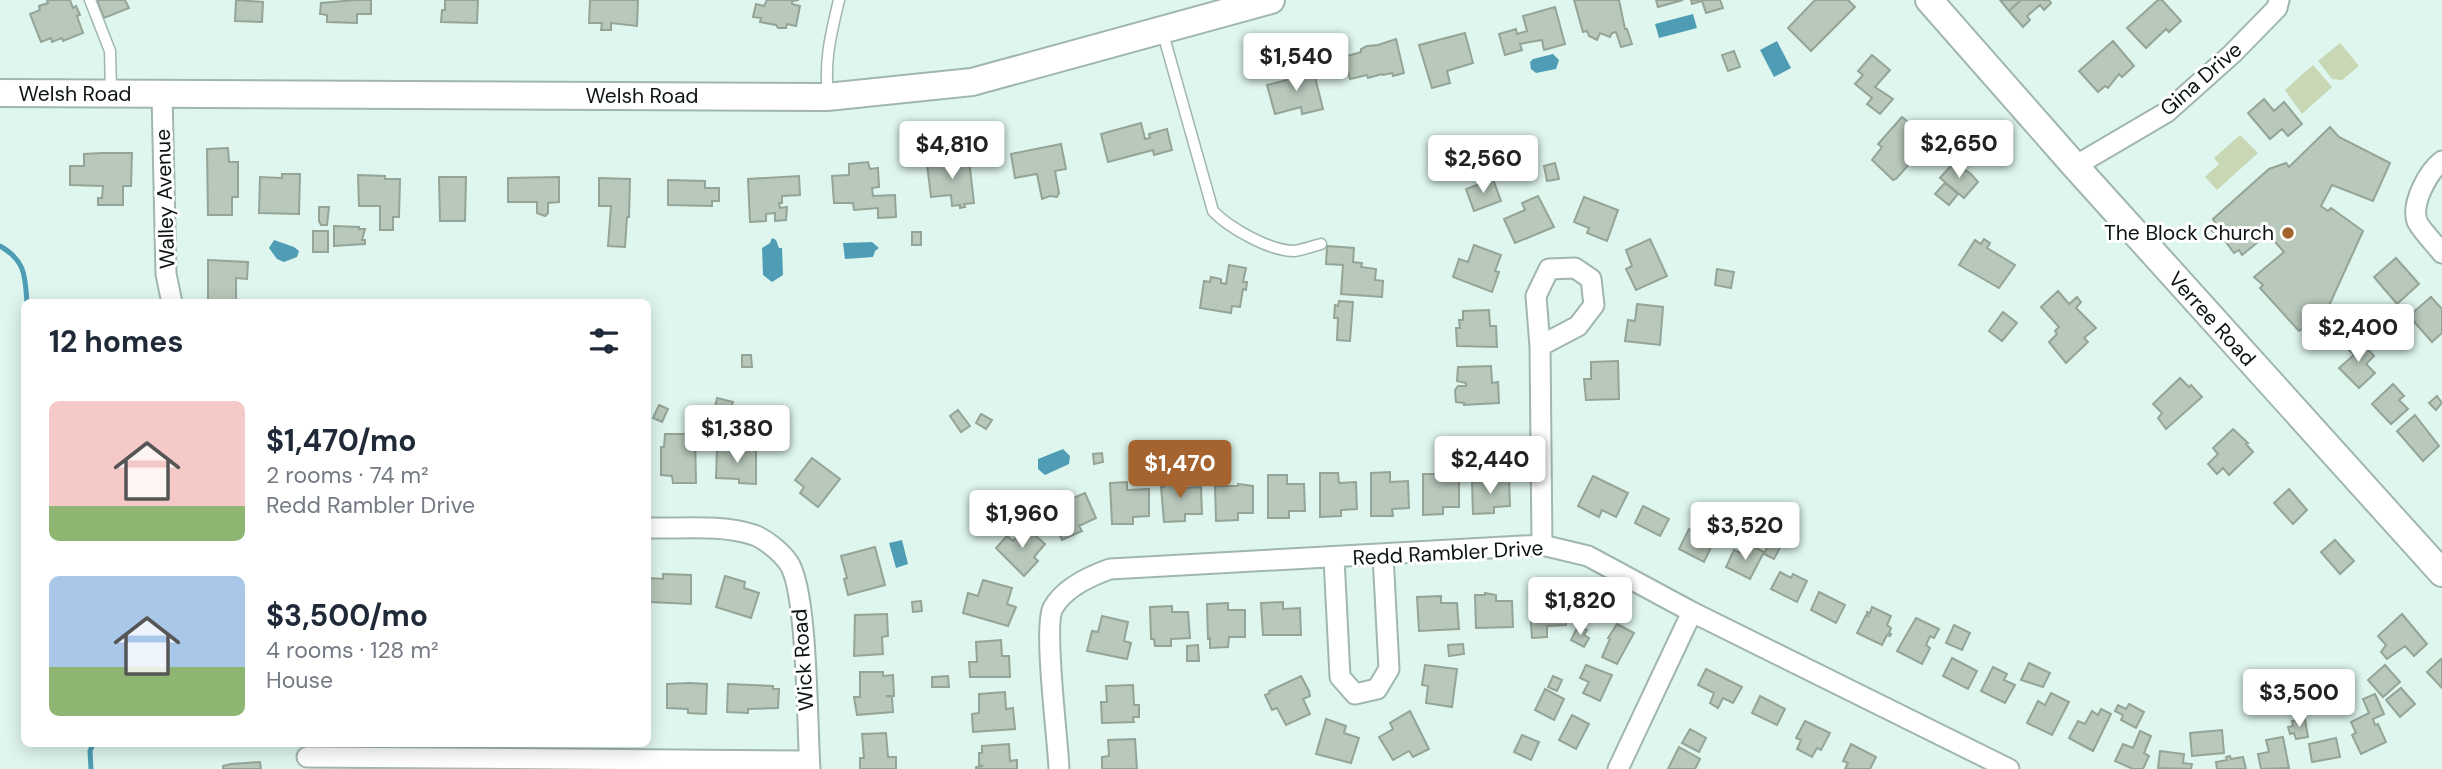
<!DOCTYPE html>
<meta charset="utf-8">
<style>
:root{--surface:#fff;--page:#f2f2f3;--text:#1f2937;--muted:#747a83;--accent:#a5642f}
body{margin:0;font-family:"DM Sans",sans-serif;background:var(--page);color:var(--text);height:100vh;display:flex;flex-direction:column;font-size:26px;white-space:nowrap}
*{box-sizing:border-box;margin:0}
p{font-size:23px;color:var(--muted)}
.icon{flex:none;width:38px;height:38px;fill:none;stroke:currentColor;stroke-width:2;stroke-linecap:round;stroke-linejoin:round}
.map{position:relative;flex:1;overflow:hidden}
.sheet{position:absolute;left:21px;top:299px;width:630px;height:448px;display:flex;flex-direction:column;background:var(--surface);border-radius:10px;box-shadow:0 4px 18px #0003}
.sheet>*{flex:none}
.price{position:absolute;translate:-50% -60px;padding:0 16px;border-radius:7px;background:#fff;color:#222;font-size:23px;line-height:46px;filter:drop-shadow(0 2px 4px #0008)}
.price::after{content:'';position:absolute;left:50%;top:42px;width:21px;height:16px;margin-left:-10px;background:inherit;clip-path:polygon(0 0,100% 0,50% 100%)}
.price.current{background:var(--accent);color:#fff}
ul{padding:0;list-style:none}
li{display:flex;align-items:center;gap:21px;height:175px;padding:0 28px}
li span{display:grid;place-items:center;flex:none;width:196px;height:140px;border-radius:10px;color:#555}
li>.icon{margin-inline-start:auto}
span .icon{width:84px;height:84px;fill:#fffc;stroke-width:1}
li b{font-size:30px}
h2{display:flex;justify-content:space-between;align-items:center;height:84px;padding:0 28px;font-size:30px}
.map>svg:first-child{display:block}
.green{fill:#c8d7b4}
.water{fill:#4e9db4}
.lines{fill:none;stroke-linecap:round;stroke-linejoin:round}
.stream{stroke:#4e9db4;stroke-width:5}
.building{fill:#b8c8bb;stroke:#94a496;stroke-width:2}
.service-casing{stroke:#a0b6ae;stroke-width:13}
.minor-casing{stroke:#a0b6ae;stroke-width:23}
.secondary-casing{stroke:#a0b6ae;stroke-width:30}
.service{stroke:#fff;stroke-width:10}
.minor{stroke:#fff;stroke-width:19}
.secondary{stroke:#fff;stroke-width:26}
.poi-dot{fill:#a5642f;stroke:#fff;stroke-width:2.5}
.labels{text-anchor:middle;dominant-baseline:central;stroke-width:6;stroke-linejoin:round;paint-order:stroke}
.street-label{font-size:21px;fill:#0c1412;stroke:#fff}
.poi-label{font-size:21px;fill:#0c1412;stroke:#fff;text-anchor:end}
</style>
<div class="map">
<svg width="2442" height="769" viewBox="0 0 2442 769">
<rect width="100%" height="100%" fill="#dff6ee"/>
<path class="green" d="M2340,43L2359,66L2342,80L2332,79L2318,61Z
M2313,65L2332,87L2302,114L2285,90Z
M2240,135L2258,153L2217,190L2205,177L2219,164L2214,158Z"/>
<path class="water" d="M1693,14L1697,28L1659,38L1655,24Z
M1777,41L1791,68L1774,77L1760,50Z
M1553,54L1559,60L1556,69L1536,73L1531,69L1530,62L1533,59Z
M772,238L776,240L779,248H782L783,275L772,282L763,275L762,248L770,243Z
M274,240L294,247L299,251L297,257L284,262L277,259L269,248Z
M872,242L879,248L875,251L873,257L845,259L843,243Z
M1063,449L1070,456L1069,464L1045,475L1038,469V459Z
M902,540L908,564L896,568L889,543Z"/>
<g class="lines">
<path class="stream" d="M0,246C26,261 25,276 27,303
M91,769L90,751L93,744"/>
</g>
<path class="building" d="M47,0H70L73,8L76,6L80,15L77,16L83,33L63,41L62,38L52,42L51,38L41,42L30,14L40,10L39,6L48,3Z
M97,0H125L129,8L104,18Z
M236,0L263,2L262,22L235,21Z
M356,0H371V14H357V23L327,22V15L320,14L321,3Z
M445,0H478L477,23L441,22L442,10H445Z
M590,0H638L637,26L611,23V30H601L602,23H589Z
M767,0H799L792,1V4L800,6L796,26L787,24L786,28H778L776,25L760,22L761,18L753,17L756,4L764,6Z
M1574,0H1619L1625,29H1627L1632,44L1621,47L1616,32L1612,33L1610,37L1600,33L1597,40L1589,36L1587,31L1583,32Z
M1656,0H1683L1658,7Z
M1691,0H1720L1723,8L1706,13L1702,1L1692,4Z
M1815,0H1848L1855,7L1811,51L1788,28Z
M2000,0H2021L2009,11Z
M2021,0H2049L2051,3L2044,10L2040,5L2027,16L2030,20L2023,27L2009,11Z
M2158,0H2162L2181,21L2169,32L2166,29L2146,48L2127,28Z
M1555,7L1565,44L1544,50L1542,40L1530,42L1520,44L1522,50L1505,55L1499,34L1516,29L1517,34L1527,31L1523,16Z
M1465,33L1473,63L1447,71L1450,83L1432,88L1419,45Z
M1396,39L1404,73L1393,76L1392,73L1383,75L1382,74L1368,78L1367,75L1350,79L1344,57L1361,52V49L1367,46L1378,45Z
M2113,41L2134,66L2122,77L2119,74L2108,88L2105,86L2098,92L2079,71Z
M1734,51L1740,67L1728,71L1722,55Z
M1872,55L1890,70L1875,87L1893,99L1880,114L1867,104L1872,98L1855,84L1863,75L1858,71Z
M1313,69L1323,109L1302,114L1301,107L1275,114L1267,85L1287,80L1286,76Z
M2264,99L2274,111L2284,102L2302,124L2288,136L2282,129L2270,139L2248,113Z
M1902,117L1924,135L1922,137L1928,143L1896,179L1893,180L1872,160L1882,147L1878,144Z
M1141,123L1145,139L1150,138L1149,134L1167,129L1172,150L1154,155L1153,150L1108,162L1101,134Z
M2330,127L2339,137L2390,163L2373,201L2332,185L2321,206L2328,211L2331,208L2363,231L2317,332L2309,338L2302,329L2299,331L2260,288L2263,285L2254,277L2284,252L2268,234L2242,255L2239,250L2234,253L2225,241L2212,231L2217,226L2213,219L2269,169L2286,163L2289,167Z
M1061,144L1066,169L1055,171L1059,193L1057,197L1050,196L1042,199L1037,174L1015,178L1011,154Z
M228,148L229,162H238V197H232V215H208L207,149Z
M102,153H132L131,186H123V205H98V198H102L103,186L70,185V166H84V154Z
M952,158L953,162L969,160L974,203L964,204L965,207L960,208V205L952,206L951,195L931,197L927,164Z
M868,162L870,169L878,168L879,187L872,188L873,196L895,195L896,217L878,218V208L854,210L853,203H834L832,176L849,175V164Z
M1954,162L1971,174L1978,182L1964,198L1940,178Z
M1555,163L1559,179L1547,181L1544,166Z
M282,174H300L299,214L259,213L260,177L282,178Z
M358,175L385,176V179H400L399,217H393V230H380V206H359Z
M799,176L800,195L782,196V203H779L780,208L787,207L786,220L775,221V213L766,214V221L750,222L748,179Z
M439,177H466L465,221H440Z
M559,177V202L548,203V213L545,216L537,213V202H508V178Z
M599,178L630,179L629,217H627L625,247L608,246L611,206H599Z
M1493,179L1501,201L1474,211L1466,189Z
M668,180L705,181V188H719V201H712V206L668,205Z
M1945,183L1958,194L1949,205L1935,194Z
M1538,196L1554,227L1515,243L1504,219L1525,210L1522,203Z
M1584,197L1618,210L1607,241L1587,233L1589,228L1574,222Z
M319,207H329L327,225H321L319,221Z
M334,226L359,227V229H365L362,240H365V244L334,246Z
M313,231H328V252H313Z
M912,232H921V245H912Z
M1650,239L1667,276L1636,290L1626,269L1632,266L1626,250Z
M1984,239L1990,243L1987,248L2015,265L1999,288L1959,265L1975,240L1981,244Z
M1474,245L1501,255L1495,271L1499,272L1492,292L1453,277L1459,259L1468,262Z
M1327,246L1354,248L1353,262L1362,263L1361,267L1376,269L1375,280L1383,281L1382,297L1341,294L1343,265L1326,264Z
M2396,258L2419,284L2397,304L2374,277Z
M208,260L248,262L247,279L236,278V302L208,301Z
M1229,265L1246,268L1243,282H1247L1246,290L1243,289L1240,307L1232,306L1231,313L1200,308L1204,281L1210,282L1211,277L1221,279V283L1226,284Z
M1717,269L1734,272L1731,288L1715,285Z
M2058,291L2069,304L2077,297L2081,302L2076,308L2096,328L2084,338L2088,342L2066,363L2049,342L2057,334L2055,331L2059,327L2041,307Z
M2431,297L2442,309V333L2432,342L2409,316Z
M1339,301L1353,302L1350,341L1337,340L1338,318H1334L1335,305L1338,306Z
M1637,304L1663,307L1660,345L1625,341L1628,320L1635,321Z
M1489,310L1490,326H1496L1497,347L1457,346L1456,328H1460L1459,320H1463V311Z
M2003,312L2017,323L2002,341L1989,331Z
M2357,337L2374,356L2366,364L2375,373L2359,388L2339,368L2354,355L2346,347Z
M742,355H751L752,367H742Z
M1618,361L1619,399L1586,400L1584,379H1591V362Z
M1491,366L1492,383L1498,382L1499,403L1464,405V403L1456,402L1455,390L1458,386H1466V383L1457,381L1458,367Z
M2180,378L2189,387L2191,385L2202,397L2166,429L2158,418L2162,413L2153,404Z
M2393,384L2404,396L2399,400L2408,409L2391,424L2372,404Z
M2437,396L2442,403L2436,410L2429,403Z
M717,398L733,402L730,411L715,407Z
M659,405L668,409L662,422L653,418Z
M958,410L970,426L961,432L950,416Z
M981,414L992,420L986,429L976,423Z
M2415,415L2439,446L2423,461L2397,431Z
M2233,429L2248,443L2246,444L2253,452L2229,475L2223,468L2217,474L2208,464L2218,454L2213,448Z
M665,434H695L696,483H673L672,476L661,475V447H664Z
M717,449L756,450V484L739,483V479L716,478Z
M1102,453L1103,462L1094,464L1093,454Z
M812,458L840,479L818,507L800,493L804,487L795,480Z
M1390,472V482L1408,481L1409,508L1392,509L1393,516H1371V473Z
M1320,473H1338L1339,483L1356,482L1357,509L1341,510V516L1320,517Z
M1423,474H1440L1441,481H1459V507H1443V514L1423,515Z
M1268,475H1287V484H1304L1305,511H1289V518H1268Z
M1164,476H1182L1183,488L1201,487L1202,514H1185V521L1164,522L1161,487H1164Z
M1593,476L1628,493L1616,517L1602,510L1599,517L1578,506Z
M1509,479L1510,506L1494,507V513L1473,514L1472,482Z
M1127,482V490L1149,489V516L1133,517V524H1112L1110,483Z
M1238,484L1253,486V513H1238V520L1216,521L1215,486H1238Z
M2289,489L2307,510L2293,524L2274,503Z
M1062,491L1066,501L1085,493L1096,518L1079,526L1082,531L1062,540L1048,509L1051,508L1046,498Z
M1643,506L1669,519L1660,536L1635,523Z
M1026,527L1045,544L1034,557L1038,561L1024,576L996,548L1007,536L1013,541Z
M1689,529L1714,541L1704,562L1679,549Z
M1773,534L1784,540L1774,559L1764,554Z
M2335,540L2354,561L2340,574L2321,552Z
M1750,545L1764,552L1750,579L1726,567L1734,550L1745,555Z
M875,547L885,585L848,595L844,579L847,578L841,556Z
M1780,572L1791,578L1793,574L1807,581L1797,602L1771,589Z
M663,574L691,575V604L650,602V578L663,579Z
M725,576L745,582L744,588L759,593L751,618L716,607Z
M983,580L1012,588L1007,604L1016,607L1008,626L963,613L968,593L978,596Z
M1819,592L1845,605L1836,623L1811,610Z
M1485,593L1496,595V601H1512L1513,627L1476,628L1475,595H1485Z
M1549,593V600L1566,599V625L1547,626V637L1532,638L1529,594Z
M1441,596V603H1457L1459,629L1419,631L1417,597Z
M921,601L922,611L913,612L912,602Z
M1283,602V609L1300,608L1301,635H1263L1261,603Z
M1228,603V610H1245V637H1229L1228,647L1210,648V638L1208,639L1207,604Z
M1172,606V612H1188L1190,638L1171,639V646H1155L1154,639H1151L1150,607Z
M1872,607L1891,616L1887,625L1891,628L1889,633L1891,634L1890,636L1887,635L1882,645L1857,633L1866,615L1868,616L1867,612L1870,613Z
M887,614L888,636L882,637L883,654L854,656L855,615Z
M2402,614L2427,644L2414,656L2405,646L2387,659L2381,652L2386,645L2378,636Z
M1102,616L1128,622L1124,641L1131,643L1127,659L1087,651L1092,631L1098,632Z
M1916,618L1939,629L1934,638L1930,636L1926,645L1930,648L1922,664L1897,651Z
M1617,624L1634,633L1617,664L1602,657L1610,639L1608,638Z
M1954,625L1970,633L1962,650L1946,643Z
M1578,626L1587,630L1584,635L1589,638L1584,647L1571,640Z
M1001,640L1002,656H1009L1010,677H970L969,662H977L976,642Z
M1463,644L1464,654L1449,656L1448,645Z
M1198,645L1199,661H1187V646Z
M1952,658L1977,671L1968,689L1943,676Z
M2441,659L2442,660V688L2427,672Z
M2029,663L2050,673L2043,687L2021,680Z
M1425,665L1457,669L1452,707L1426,703L1428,686L1422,685Z
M1586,665L1612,675L1600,701L1583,693L1589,682L1580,678Z
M2385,665L2400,682L2383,697L2368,680Z
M1993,667L2007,674L2004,680L2015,685L2005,703L1981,691Z
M1706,669L1742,687L1733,703L1723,698L1718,708L1710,703L1714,693L1698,685Z
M860,672H883V676L893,675L894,696H886L892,697L893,712L857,715L854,697H860Z
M948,676L949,687H932V677Z
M1301,676L1309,691L1310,696L1303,699L1310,714L1286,725L1277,708L1272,710L1265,695L1270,693L1269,691Z
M1553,676L1562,680L1557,691L1548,687Z
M690,683L707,684L706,714L688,713V709L667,708V684Z
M728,684L773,686V689H779L778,708L748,709V713L727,712Z
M1133,685L1134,705H1139V717H1133L1134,722L1102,723L1101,702H1107L1106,686Z
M2401,688L2415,704L2400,717L2386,700Z
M1545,689L1564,699L1554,720L1535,710Z
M1005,692L1006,709L1013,708L1015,729L973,732L972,714L979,713V694Z
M2051,693L2069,702L2052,735L2027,723L2038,701L2045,705Z
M2375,694L2384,714L2373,719L2375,725L2378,724L2386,742L2361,754L2352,735L2356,733L2351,722L2369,713L2363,699Z
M1760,696L1785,709L1777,725L1752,713Z
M2129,704L2144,712L2136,728L2121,720L2123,715L2115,711L2118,705L2126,709Z
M2101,709L2111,714L2093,751L2069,738L2078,721L2085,724L2092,711L2098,715Z
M1410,711L1429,749L1413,757L1409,751L1393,760L1379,737L1393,729L1390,723Z
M1572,715L1589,724L1576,749L1559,740Z
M1326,719L1346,726L1344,733L1359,738L1351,763L1316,754Z
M2305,719L2308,737L2296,739L2294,733L2290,734L2288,727L2293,726L2292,721Z
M1805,721L1830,733L1821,750L1817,748L1812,757L1797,749L1801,740L1796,738Z
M1690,729L1706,738L1699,752L1682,743Z
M2222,730L2224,753L2192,756L2190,733Z
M2140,731L2151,736L2144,753L2149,756L2143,769H2133L2115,761L2123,744L2133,748Z
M886,733L888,757H896V769H860V758H864L862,734Z
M1522,735L1539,742L1531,760L1514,752Z
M2283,737L2289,768L2261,769L2258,754L2269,752L2266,740Z
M2336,738L2340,757L2312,762L2309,744Z
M1135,739L1137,769H1102V757L1109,756L1108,740Z
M1009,744L1010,761L1017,760V769H976V767L983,766L979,765V753H982V746Z
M1851,744L1876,757L1870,769H1845L1848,763L1843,761Z
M1679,747L1700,759L1695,769H1668Z
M2160,751L2184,754L2183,763L2192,764L2191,769L2158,768Z
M2230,756L2231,759L2243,757L2246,769H2217L2216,762L2227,760L2226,757Z
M260,762L261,769H223V766L231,764Z"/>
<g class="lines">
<defs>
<path id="service" d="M90,0L110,51L111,93
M1162,30L1213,211C1229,228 1270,251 1294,251C1303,250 1313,246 1321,244
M828,96C824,60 831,34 839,0"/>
<path id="minor" d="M162,94L166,274L172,303
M2442,161C2428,172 2411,203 2417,221C2420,229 2436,245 2442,253
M2075,166L2167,112L2232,54L2277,8L2279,0
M1540,346L1578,326L1594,305L1591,279L1575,268L1549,269L1536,296L1540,346L1542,545
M648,528C682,529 721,524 754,535C765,539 781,552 788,562C808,588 807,729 810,769
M1334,558L1340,677L1355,694L1377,689L1389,669L1383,555
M307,757L809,761
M1059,769C1058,740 1043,626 1053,608C1064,588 1090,576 1110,569L1542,545L1588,556L1692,612L2009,769
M1618,769L1692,612"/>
<path id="secondary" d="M1929,0L2075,166L2442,573
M0,93L827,97L972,82L1271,0"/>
</defs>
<use href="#service" class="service-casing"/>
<use href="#minor" class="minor-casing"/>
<use href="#secondary" class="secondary-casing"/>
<use href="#service" class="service"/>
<use href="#minor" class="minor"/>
<use href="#secondary" class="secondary"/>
</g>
<circle class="poi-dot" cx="2288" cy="233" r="7"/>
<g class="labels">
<g class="street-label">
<text transform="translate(2201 79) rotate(-41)">Gina Drive</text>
<text x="75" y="94">Welsh Road</text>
<text x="642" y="96">Welsh Road</text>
<text transform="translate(165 199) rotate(-92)">Walley Avenue</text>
<text transform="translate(2212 319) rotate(48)">Verree Road</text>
<text transform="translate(1448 553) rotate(-3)">Redd Rambler Drive</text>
<text transform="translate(803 660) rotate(-94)">Wick Road</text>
</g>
<g class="poi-label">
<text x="2274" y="233">The Block Church</text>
</g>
</g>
</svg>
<b class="price" style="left:1296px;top:93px">$1,540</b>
<b class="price" style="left:1959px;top:180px">$2,650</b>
<b class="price" style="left:952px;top:181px">$4,810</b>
<b class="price" style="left:1483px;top:195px">$2,560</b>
<b class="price" style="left:2358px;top:364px">$2,400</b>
<b class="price" style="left:737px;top:465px">$1,380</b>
<b class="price" style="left:1490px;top:496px">$2,440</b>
<b class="price current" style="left:1180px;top:500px">$1,470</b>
<b class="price" style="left:1022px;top:550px">$1,960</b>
<b class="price" style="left:1745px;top:562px">$3,520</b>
<b class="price" style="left:1580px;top:637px">$1,820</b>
<b class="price" style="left:2299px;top:729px">$3,500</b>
<section class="sheet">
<h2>12 homes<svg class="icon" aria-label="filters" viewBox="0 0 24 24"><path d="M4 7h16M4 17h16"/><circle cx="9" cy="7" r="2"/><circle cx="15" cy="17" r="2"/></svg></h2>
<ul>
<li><span style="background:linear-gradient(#f6c9c9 75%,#8fb573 0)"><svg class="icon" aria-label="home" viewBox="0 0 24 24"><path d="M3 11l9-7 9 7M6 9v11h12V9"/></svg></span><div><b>$1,470/mo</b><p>2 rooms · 74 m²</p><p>Redd Rambler Drive</p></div></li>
<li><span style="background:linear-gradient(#a9c7e8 65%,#8fb573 0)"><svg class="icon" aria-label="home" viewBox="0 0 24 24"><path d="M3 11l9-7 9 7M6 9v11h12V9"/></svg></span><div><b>$3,500/mo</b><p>4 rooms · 128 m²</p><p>House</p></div></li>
</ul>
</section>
</div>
